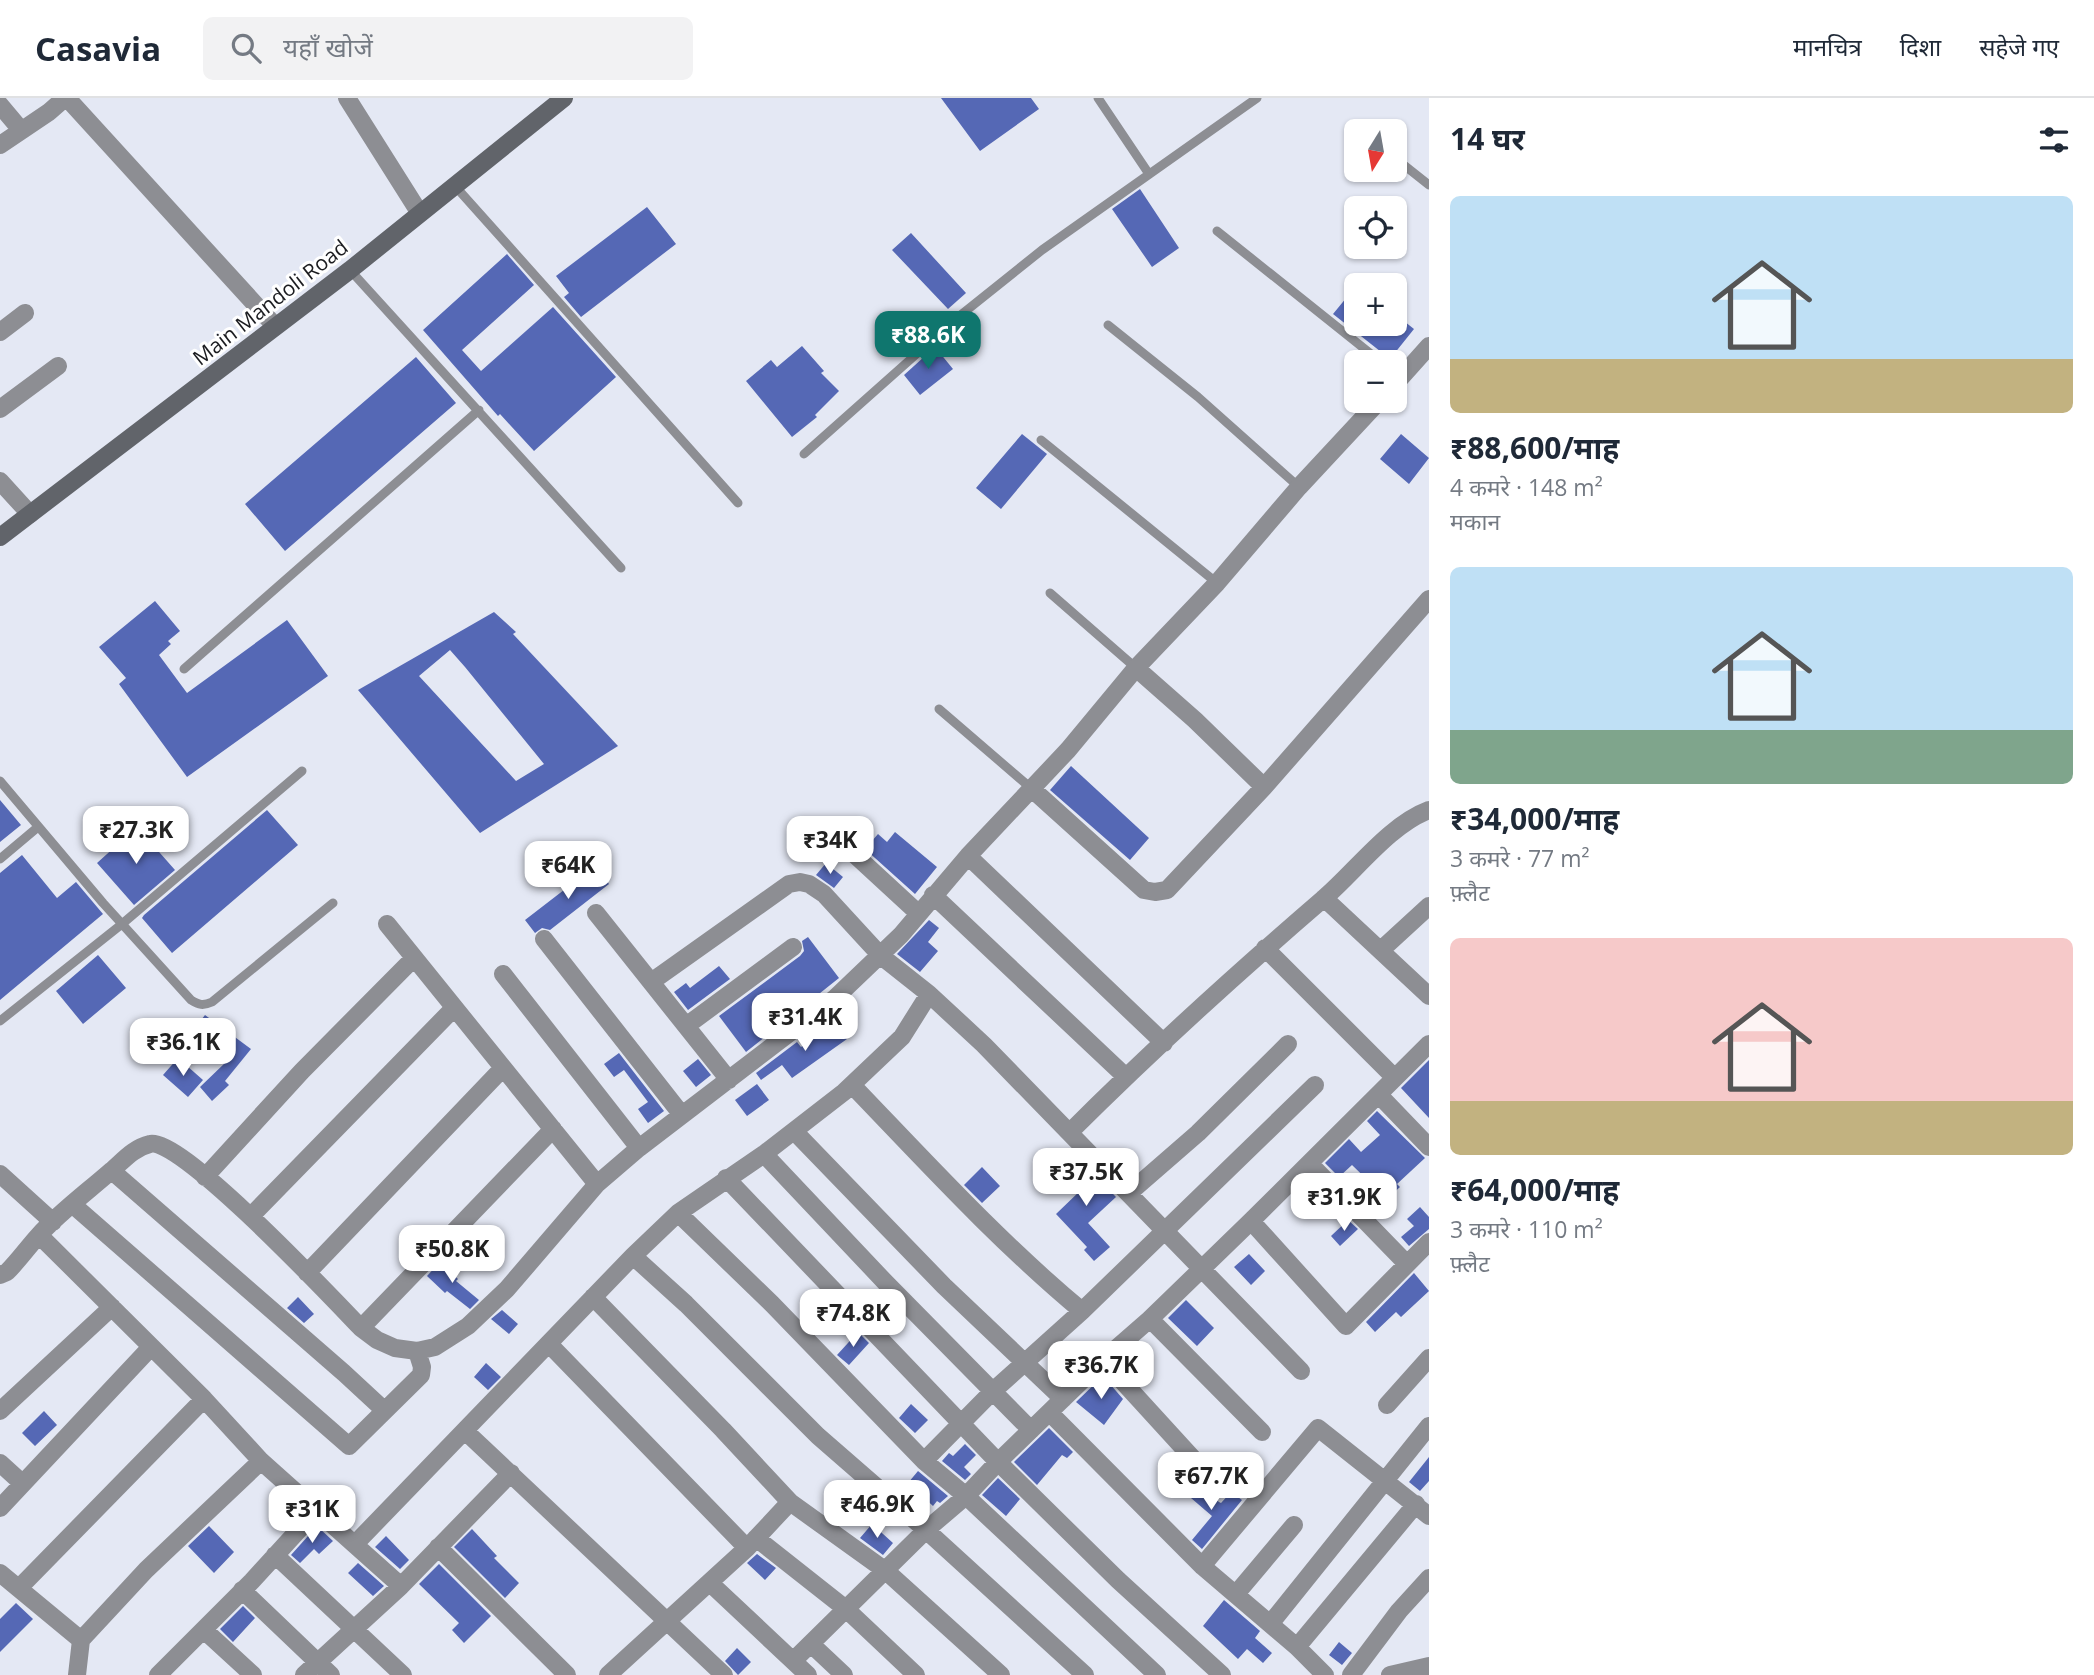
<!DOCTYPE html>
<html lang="hi">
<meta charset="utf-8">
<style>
:root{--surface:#fff;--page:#f2f2f3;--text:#1f2937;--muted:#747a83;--line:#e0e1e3;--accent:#0f766e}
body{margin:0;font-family:"Open Sans","Noto Sans Devanagari",sans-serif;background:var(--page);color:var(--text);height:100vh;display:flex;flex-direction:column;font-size:26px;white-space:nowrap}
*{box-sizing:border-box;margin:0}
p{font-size:23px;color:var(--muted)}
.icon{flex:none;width:38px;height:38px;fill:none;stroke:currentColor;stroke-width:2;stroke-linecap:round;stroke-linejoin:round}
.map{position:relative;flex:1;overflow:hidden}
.details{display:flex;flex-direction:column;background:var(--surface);width:665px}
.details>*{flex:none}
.needle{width:46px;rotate:191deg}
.controls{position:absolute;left:1344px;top:21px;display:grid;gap:14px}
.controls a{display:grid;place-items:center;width:63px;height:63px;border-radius:10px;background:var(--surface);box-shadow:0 2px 5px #0004;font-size:35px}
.price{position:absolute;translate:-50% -60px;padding:0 16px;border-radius:14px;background:#fff;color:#222;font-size:23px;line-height:46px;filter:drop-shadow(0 2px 4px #0008)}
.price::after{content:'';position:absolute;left:50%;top:42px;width:21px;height:16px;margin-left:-10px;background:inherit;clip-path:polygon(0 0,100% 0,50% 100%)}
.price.active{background:var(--accent);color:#fff}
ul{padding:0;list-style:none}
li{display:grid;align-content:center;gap:14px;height:371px;padding:0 21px}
li span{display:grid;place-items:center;height:217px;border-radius:10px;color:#555}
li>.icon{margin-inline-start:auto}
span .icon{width:126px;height:126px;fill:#fffc;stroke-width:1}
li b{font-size:30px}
h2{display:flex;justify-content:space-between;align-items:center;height:84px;padding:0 21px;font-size:30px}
header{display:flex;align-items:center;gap:42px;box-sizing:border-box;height:98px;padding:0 35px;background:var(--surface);border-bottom:2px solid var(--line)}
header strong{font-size:33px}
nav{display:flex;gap:38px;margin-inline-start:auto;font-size:24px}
.search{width:490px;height:63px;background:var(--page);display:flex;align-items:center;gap:18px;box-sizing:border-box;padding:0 24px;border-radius:10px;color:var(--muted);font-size:26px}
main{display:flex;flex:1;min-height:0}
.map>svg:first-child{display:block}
.building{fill:#5568b5;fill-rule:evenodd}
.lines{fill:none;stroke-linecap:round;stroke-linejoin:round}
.lane{stroke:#8d8e93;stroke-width:9}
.street{stroke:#8d8e93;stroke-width:18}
.secondary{stroke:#61646a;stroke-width:18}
.labels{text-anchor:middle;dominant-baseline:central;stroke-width:6;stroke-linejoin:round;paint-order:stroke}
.street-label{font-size:21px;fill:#1b1c20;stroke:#fff}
</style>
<header>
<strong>Casavia</strong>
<div class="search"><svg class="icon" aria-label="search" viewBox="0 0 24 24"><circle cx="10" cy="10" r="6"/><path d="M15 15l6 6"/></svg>यहाँ खोजें</div>
<nav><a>मानचित्र</a><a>दिशा</a><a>सहेजे गए</a></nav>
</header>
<main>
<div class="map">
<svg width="1429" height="1577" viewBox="0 0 1429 1577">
<rect width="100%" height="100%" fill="#e4e8f4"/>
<path class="building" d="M941,0H1031L1039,11L980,53Z
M1140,91L1179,150L1152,169L1112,111Z
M647,109L676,146L581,219L564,199L569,195L556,178Z
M911,135L966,195L948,211L892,152Z
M507,156L534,187L462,252L481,273L553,209L616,279L534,353L500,316L498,318L423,232Z
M1356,188V226H1395V216L1414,231L1390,261L1333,216Z
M802,248L824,273L821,275L839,293L815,317L817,319L792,339L746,283L771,262L777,269Z
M935,249L953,271L920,297L904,277Z
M416,259L456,305L285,453L245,406Z
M1022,336L1047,356L1001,411L976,390Z
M1401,336L1429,360L1409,386L1380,361Z
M155,503L180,533L168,543L171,546L159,557L187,595L287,522L328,578L187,679L119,586L126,580L99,549Z
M494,514L516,534L513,536L618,648L480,735L358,592ZM450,552L465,569L544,666L516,683L419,578Z
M1071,668L1149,740L1130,762L1050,692Z
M0,702L21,727L0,744Z
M267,712L298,747L172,855L142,820L144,817Z
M137,729L175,772L134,807L97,765Z
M895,734L937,769L915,796L865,751L878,736L887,744Z
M22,757L57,800L76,784L103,816L0,902V775Z
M826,765L843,779L834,790L816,777Z
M595,768L609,786L550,832L542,830L535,835L525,822Z
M929,822L939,830L928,844L938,853L920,874L897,856Z
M808,839L839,880L746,954L719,918L800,858L804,853L802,843Z
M98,857L126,890L83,926L56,893Z
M719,868L730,881L688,912L674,894L686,885L690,890Z
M205,917L251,951L225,983L229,987L212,1003L200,989L226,964L190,936Z
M834,925L847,941L792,980L782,967L761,982L756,975L797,944L801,949Z
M619,955L664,1013L648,1025L638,1011L648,1004L624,972L614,979L604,966Z
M178,960L203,982L188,999L163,977Z
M698,961L711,977L696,989L683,973Z
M1429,962V1020L1401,990Z
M757,986L769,1002L747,1018L735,1002Z
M1377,1013L1425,1060L1397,1086L1400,1089L1387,1101L1352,1067L1339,1079L1325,1065L1349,1041L1361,1054L1380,1037L1367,1023Z
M1079,1061L1116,1099L1088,1125L1110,1149L1094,1163L1084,1152L1087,1149L1056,1116L1082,1091L1065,1072Z
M982,1069L1000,1088L982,1105L964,1087Z
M1420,1109L1429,1119V1131L1409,1148L1401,1139L1414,1128L1407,1121Z
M1348,1122L1358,1131L1340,1148L1331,1138Z
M1249,1156L1265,1173L1251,1187L1234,1169Z
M440,1164L458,1181L456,1183L479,1202L470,1211L447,1193L445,1195L427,1178Z
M1414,1175L1429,1193L1401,1219L1396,1214L1375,1234L1366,1224Z
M298,1199L314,1216L304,1225L287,1210Z
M1186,1202L1214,1230L1197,1248L1168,1220Z
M502,1212L518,1226L509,1236L491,1221Z
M858,1234L869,1245L849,1267L837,1257Z
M486,1265L501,1279L488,1292L474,1279Z
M1103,1278L1123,1301L1104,1327L1076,1304Z
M911,1306L928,1322L915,1335L899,1320Z
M44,1313L57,1327L35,1348L22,1335Z
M1049,1330L1073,1354L1067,1360L1062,1357L1037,1387L1014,1364Z
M965,1346L976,1357L964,1369L971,1376L965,1382L942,1363L949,1355L953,1358Z
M1429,1359V1383L1420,1393L1409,1384Z
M918,1373L948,1398L940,1405L937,1403L933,1408L908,1385Z
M998,1380L1020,1401L1006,1418L982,1397Z
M1193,1383L1219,1404L1221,1405L1231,1394L1242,1402L1202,1451L1192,1442L1212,1418L1184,1394Z
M872,1426L893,1445L883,1457L860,1440Z
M209,1428L234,1454L214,1475L188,1448Z
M317,1428L333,1443L319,1456L314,1451L300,1465L291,1457Z
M472,1431L497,1458L494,1460L519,1485L505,1500L454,1449Z
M386,1438L409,1462L400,1471L375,1449Z
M757,1456L776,1470L765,1482L747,1465Z
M358,1465L384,1488L373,1498L348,1475Z
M439,1466L491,1518L464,1545L452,1532L459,1525L419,1486Z
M1224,1502L1260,1533L1255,1540L1272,1555L1263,1565L1247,1551L1238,1561L1203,1528Z
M16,1505L33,1521L0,1554V1521Z
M243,1508L255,1520L233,1544L220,1531Z
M1339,1544L1352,1555L1342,1567L1329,1557Z
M737,1550L751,1564L738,1577L725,1563Z"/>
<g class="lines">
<path class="lane" d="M1098,0L1149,76
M1395,60L1429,87
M455,88L738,405
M1217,133L1381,264
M350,172L621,470
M1108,227L1198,299L1299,389
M1041,342L1217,485
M804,356L957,220L1042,152L1257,0
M1050,495L1136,570
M184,571L479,312
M939,611L1032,691
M0,683L103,805L191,902C199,907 203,908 212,904L333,805
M0,761L38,729
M0,923L122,826L302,673"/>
<path class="street" d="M67,0L275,228
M347,0L419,114
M0,7L21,32
M0,47L49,14L65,0
M0,234L25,215
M1395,286L1429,248
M0,311L58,268
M0,383L30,416
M1136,570L1195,622L1264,689
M1032,691L1144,792L1155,794L1167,792L1264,689L1429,501
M829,733L918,815
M968,758L1164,945
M933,797L1126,979
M1324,800L1429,898
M596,815L729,982
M387,826L597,1086
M544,841L682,1017
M1265,850L1395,980
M1381,852L1429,808
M503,876L639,1050
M651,884L789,786L800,784L809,786L824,796L881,858L929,896L984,947L1301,1273
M686,928L793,849
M852,987C927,1065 999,1144 1082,1213
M1379,997L1429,1049
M794,1033L944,1188L1063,1301
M1070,1034C1151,953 1236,876 1323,801C1355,774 1389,727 1429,712
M764,1056L885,1184L1031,1332
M1310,1066L1406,1165
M112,1073L344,1275L384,1312
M0,1076L53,1124
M205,1079L302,973L414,860
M726,1080L998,1364L1118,1482L1222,1577
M1129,1095L1198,1035L1288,946
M72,1106L349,1348L421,1277L422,1269L417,1253
M678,1115L772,1206L924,1363L966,1398L1157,1577
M251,1118L454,910
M1251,1123L1346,1228L1429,1144
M39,1137L204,1301L261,1363L401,1488
M633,1158L686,1206L818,1338L926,1432L1085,1577
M307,1175L503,970
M0,1177L7,1174C19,1162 28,1149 39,1137C60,1114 87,1094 111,1073C123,1063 133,1050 150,1046C179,1037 334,1202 361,1230L377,1242L395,1250L417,1253L435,1249L468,1228L507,1191L597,1086L639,1050L834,901L901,837L968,758L1068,652L1136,570L1217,485L1299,389L1379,303
M593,1199L723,1332L790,1404L886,1473L1001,1577
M1150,1221L1262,1334
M361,1230L553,1031
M549,1246L747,1450
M1103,1262L1219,1389
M1387,1307L1429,1260
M0,1313L112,1209
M1050,1315L1202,1468L1297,1549L1325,1577
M465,1333L724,1577
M924,1363L993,1293L1082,1213L1315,987
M0,1365L22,1385
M0,1410L151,1249
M756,1440L846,1511L916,1577
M355,1446L633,1158L678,1115L764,1056L844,994L902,939L929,896
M438,1449L567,1577
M275,1457L403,1577
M1202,1468L1318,1330L1429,1418
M0,1475L81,1542
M710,1485L808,1577
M19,1490L204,1301
M242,1492L331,1577
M1236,1496L1294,1427
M1270,1526L1429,1328
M204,1532L253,1577
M811,1546L844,1577
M1297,1549L1416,1406
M793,1563L926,1432L966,1398L998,1364L1103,1262L1150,1221L1251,1123L1429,946
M77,1577L81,1542L146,1472L261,1363
M158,1577L252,1483L316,1413
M304,1577L401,1488L511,1375
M608,1577L747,1450L790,1404
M1351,1577L1399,1513L1429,1480
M1390,1577L1429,1568"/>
<path class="secondary" d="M0,439L350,172L564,0"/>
</g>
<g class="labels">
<g class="street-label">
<text transform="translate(270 204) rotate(-38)">Main Mandoli Road</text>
</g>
</g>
</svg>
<div class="controls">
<a><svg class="needle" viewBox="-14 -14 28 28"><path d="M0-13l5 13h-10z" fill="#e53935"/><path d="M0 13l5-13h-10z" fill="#747a83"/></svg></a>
<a><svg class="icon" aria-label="locate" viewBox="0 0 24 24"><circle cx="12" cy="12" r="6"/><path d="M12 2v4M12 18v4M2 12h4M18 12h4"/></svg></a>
<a>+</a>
<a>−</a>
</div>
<b class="price active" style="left:928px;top:273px">₹88.6K</b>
<b class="price" style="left:136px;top:768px">₹27.3K</b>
<b class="price" style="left:830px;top:778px">₹34K</b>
<b class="price" style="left:568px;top:803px">₹64K</b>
<b class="price" style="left:805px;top:955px">₹31.4K</b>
<b class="price" style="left:183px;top:980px">₹36.1K</b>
<b class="price" style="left:1086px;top:1110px">₹37.5K</b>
<b class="price" style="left:1344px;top:1135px">₹31.9K</b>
<b class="price" style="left:452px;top:1187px">₹50.8K</b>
<b class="price" style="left:853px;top:1251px">₹74.8K</b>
<b class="price" style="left:1101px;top:1303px">₹36.7K</b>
<b class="price" style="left:1211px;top:1414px">₹67.7K</b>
<b class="price" style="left:877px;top:1442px">₹46.9K</b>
<b class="price" style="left:312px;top:1447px">₹31K</b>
</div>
<section class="details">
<h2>14 घर<svg class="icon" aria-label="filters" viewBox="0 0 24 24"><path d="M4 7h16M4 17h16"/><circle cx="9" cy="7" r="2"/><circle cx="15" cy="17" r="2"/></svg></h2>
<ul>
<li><span style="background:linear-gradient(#bfe0f5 75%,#c2b280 0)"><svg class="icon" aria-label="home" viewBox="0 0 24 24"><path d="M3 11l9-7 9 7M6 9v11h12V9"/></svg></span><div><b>₹88,600/माह</b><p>4 कमरे · 148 m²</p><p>मकान</p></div></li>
<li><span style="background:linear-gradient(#bfe0f5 75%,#7fa58c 0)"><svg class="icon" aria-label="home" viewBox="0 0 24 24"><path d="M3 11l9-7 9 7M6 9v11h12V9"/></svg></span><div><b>₹34,000/माह</b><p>3 कमरे · 77 m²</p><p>फ़्लैट</p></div></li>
<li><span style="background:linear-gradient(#f6c9c9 75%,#c2b280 0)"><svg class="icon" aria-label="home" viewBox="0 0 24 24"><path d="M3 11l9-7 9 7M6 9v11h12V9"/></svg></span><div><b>₹64,000/माह</b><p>3 कमरे · 110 m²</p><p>फ़्लैट</p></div></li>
</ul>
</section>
</main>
